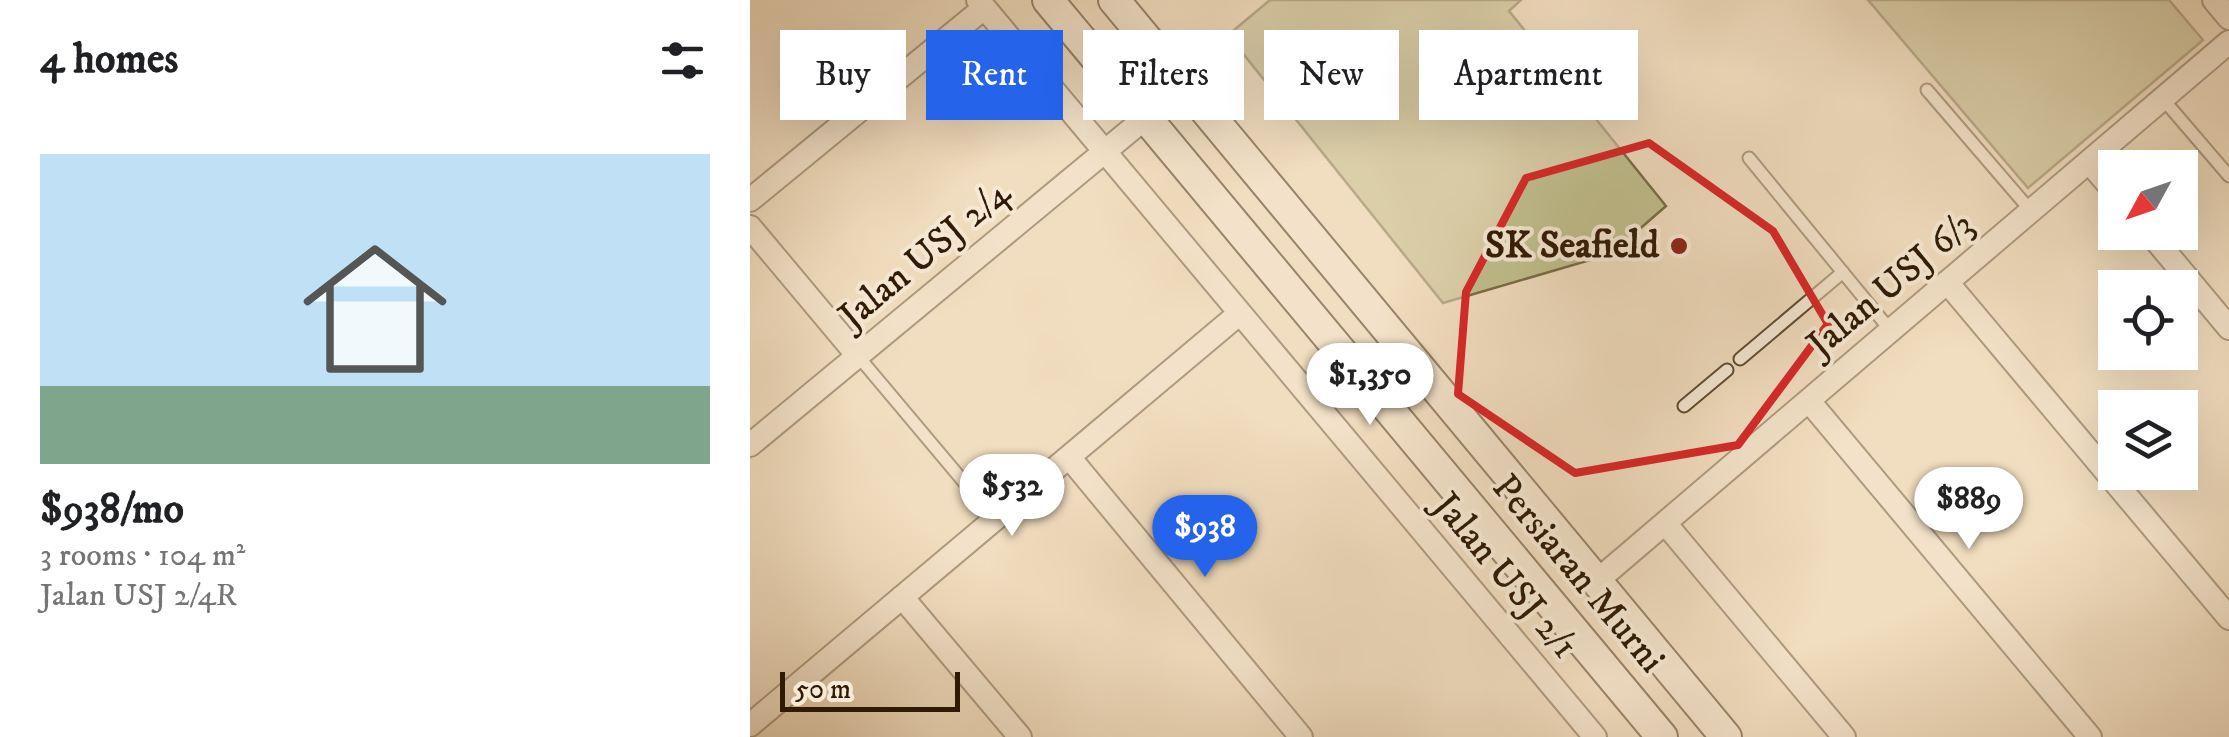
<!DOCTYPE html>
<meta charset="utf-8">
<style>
:root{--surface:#fff;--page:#f2f2f2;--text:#202124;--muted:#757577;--accent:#2563eb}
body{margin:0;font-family:"IM FELL DW Pica",serif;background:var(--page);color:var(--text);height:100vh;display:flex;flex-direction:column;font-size:38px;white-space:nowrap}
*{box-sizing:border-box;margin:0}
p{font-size:32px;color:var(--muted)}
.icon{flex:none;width:55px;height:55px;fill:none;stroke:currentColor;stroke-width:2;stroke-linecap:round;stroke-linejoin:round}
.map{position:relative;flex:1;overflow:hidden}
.panel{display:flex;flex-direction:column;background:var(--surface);width:750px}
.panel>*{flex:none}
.guide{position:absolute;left:30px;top:30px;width:950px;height:90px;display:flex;gap:20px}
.needle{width:65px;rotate:230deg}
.fabs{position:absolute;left:1348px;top:150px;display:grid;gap:20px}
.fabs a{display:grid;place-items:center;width:100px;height:100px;border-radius:0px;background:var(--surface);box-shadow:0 10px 40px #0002;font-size:50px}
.scale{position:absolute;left:30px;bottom:25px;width:180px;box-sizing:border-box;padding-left:10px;border:5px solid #301a03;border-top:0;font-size:28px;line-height:35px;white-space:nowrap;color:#301a03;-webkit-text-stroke:8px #f6e9d5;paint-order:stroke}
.price{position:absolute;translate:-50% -85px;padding:0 22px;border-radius:35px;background:#fff;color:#222;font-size:32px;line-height:65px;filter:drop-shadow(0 2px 5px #0008)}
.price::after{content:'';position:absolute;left:50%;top:60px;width:30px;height:22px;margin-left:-15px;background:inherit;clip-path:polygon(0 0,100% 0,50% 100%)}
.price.on{background:var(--accent);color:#fff}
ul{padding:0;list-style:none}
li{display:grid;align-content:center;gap:20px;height:530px;padding:0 40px}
li span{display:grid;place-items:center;height:310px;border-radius:0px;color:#555}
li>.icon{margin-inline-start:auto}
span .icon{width:180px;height:180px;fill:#fffc;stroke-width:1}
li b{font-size:42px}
h2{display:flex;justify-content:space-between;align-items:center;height:120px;padding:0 40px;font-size:42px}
.tag{padding:0 35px;border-radius:0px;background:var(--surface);box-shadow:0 10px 40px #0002;font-size:35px;line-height:90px}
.tag.on{background:var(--accent);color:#fff}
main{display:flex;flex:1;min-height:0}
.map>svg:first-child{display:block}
.green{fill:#c1bf8e;stroke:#786c48;stroke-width:2.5}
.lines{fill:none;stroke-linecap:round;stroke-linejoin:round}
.service-casing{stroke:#604b32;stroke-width:15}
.minor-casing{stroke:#604b32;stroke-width:26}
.secondary-casing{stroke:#301a03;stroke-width:34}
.service{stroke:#f6e9d5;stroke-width:11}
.minor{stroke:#f6e9d5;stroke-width:22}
.secondary{stroke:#f6e9d5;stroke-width:30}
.marked{fill:none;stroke:#d62828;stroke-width:8;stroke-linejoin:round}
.poi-dot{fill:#8f2418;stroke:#f6e9d5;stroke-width:4}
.labels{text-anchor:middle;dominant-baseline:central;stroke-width:8;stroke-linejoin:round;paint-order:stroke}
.poi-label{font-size:38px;font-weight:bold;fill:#301a03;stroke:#f6e9d5;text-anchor:end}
.street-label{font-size:38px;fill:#301a03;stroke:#f6e9d5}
</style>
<main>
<section class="panel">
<h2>4 homes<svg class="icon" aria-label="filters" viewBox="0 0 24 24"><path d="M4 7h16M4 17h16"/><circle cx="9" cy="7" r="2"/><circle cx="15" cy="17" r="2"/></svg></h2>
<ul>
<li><span style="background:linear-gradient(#bfe0f5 75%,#7fa58c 0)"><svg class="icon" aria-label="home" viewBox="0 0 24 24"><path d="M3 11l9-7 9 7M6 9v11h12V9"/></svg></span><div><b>$938/mo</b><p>3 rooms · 104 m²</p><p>Jalan USJ 2/4R</p></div></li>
</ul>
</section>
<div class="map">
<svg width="1479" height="737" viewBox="0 0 1479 737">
<rect width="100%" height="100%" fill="#f1ddbf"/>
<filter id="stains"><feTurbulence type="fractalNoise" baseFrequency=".002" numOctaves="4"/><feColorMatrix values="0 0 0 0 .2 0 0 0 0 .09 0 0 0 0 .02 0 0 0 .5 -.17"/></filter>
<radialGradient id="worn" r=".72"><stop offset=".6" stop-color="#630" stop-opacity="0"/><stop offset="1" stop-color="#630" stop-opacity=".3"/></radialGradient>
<path class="green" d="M520,0H771L759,11L916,206L861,254L693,303L478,35Z
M1118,0H1419L1453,40L1278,188Z"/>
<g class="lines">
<defs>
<path id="service" d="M1177,90L1281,211
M1413,99L1479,176
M999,158L1141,331
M108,356L245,519
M990,359L1093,272
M934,406L977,370"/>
<path id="minor" d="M228,0L845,737
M1464,0L1479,18
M1339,162L1365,192
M0,200L234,8
M0,227L108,356
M1399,232L1479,328
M1197,282L1479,618
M1059,401L1340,737
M0,445L394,119
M319,457L551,737
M915,523L1094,737
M848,580L1479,42
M152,597L270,737
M0,725L490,313"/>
<path id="secondary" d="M298,0L912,737
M364,0L976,737
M394,55L412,96L407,108L394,119"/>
</defs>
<use href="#service" class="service-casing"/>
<use href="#minor" class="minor-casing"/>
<use href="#secondary" class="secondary-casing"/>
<use href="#service" class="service"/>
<use href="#minor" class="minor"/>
<use href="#secondary" class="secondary"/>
</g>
<path d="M0 0H1479V737H0ZM899,143L1023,231L1078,324L988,445L825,473L708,394L716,292L776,178Z" fill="#f1ddbf" fill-opacity=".55" fill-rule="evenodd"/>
<path class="marked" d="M899,143L1023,231L1078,324L988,445L825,473L708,394L716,292L776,178Z"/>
<circle class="poi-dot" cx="929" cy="246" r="10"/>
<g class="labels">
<g class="poi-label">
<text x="909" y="246">SK Seafield</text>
</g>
<g class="street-label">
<text transform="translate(175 255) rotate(-40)">Jalan USJ 2/4</text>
<text transform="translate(1141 285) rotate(-40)">Jalan USJ 6/3</text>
<text transform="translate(828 574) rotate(50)">Persiaran Murni</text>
<text transform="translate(755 576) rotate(50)">Jalan USJ 2/1</text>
</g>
</g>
<rect width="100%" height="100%" filter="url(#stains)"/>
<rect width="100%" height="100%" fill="url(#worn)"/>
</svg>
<div class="fabs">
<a><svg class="needle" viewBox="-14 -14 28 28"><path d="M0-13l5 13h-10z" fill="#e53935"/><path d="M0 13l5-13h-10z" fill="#757577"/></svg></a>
<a><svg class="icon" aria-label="locate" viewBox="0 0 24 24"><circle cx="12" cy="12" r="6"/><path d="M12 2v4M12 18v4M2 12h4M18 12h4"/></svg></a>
<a><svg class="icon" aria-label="layers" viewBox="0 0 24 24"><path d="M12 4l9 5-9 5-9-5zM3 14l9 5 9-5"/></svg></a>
</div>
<div class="scale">50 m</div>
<b class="price" style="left:620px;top:428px">$1,350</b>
<b class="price" style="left:262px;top:539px">$532</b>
<b class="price" style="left:1219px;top:552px">$889</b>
<b class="price on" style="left:455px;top:580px">$938</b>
<div class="guide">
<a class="tag">Buy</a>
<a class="tag on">Rent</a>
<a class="tag">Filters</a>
<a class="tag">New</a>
<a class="tag">Apartment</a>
</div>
</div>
</main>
